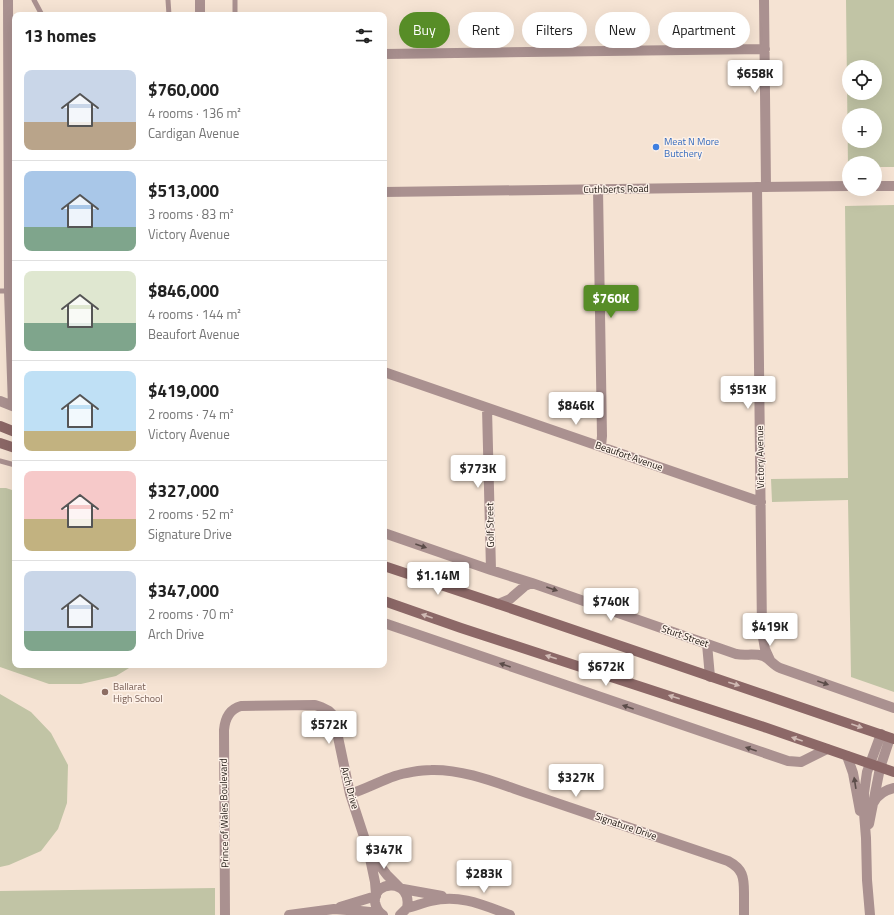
<!DOCTYPE html>
<meta charset="utf-8">
<style>
:root{--surface:#fff;--page:#f2f2f2;--text:#222;--muted:#767676;--line:#e0e0e0;--accent:#578d27}
body{margin:0;font-family:"Titillium Web",sans-serif;background:var(--page);color:var(--text);height:100vh;display:flex;flex-direction:column;font-size:15px;white-space:nowrap}
*{box-sizing:border-box;margin:0}
p{font-size:13px;color:var(--muted)}
.icon{flex:none;width:22px;height:22px;fill:none;stroke:currentColor;stroke-width:2;stroke-linecap:round;stroke-linejoin:round}
.map{position:relative;flex:1;overflow:hidden}
.details{position:absolute;left:12px;top:12px;width:375px;height:656px;display:flex;flex-direction:column;background:var(--surface);border-radius:8px;box-shadow:0 4px 16px #0002}
.details>*{flex:none}
.hud{position:absolute;left:399px;top:12px;width:380px;height:36px;display:flex;gap:8px}
.buttons{position:absolute;left:842px;top:60px;display:grid;gap:8px}
.buttons a{display:grid;place-items:center;width:40px;height:40px;border-radius:50%;background:var(--surface);box-shadow:0 4px 16px #0002;font-size:20px}
.price{position:absolute;translate:-50% -34px;padding:0 9px;border-radius:4px;background:#fff;color:#222;font-size:13px;line-height:26px;filter:drop-shadow(0 1px 2px #0008)}
.price::after{content:'';position:absolute;left:50%;top:24px;width:12px;height:9px;margin-left:-6px;background:inherit;clip-path:polygon(0 0,100% 0,50% 100%)}
.price.current{background:var(--accent);color:#fff}
ul{padding:0;list-style:none}
li{display:flex;align-items:center;gap:12px;height:100px;padding:0 12px}
li+li{border-top:1px solid var(--line)}
li span{display:grid;place-items:center;flex:none;width:112px;height:80px;border-radius:8px;color:#555}
li>.icon{margin-inline-start:auto}
span .icon{width:48px;height:48px;fill:#fffc;stroke-width:1}
li b{font-size:17px}
h2{display:flex;justify-content:space-between;align-items:center;height:48px;padding:0 12px;font-size:17px}
.tag{padding:0 14px;border-radius:18px;background:var(--surface);box-shadow:0 4px 16px #0002;font-size:14px;line-height:36px}
.tag.current{background:var(--accent);color:#fff}
.map>svg:first-child{display:block}
.green{fill:#c1c4a5;fill-rule:evenodd}
.lines{fill:none;stroke-linecap:round;stroke-linejoin:round}
.service{stroke:#aa9190;stroke-width:5}
.minor{stroke:#aa9190;stroke-width:10}
.tertiary{stroke:#aa9190;stroke-width:10}
.secondary{stroke:#8c6867;stroke-width:10}
.oneway{fill:#5b4c49}
.oneway2{fill:#d0bab4}
.shop-dot{fill:#3f7fe0;stroke:#fdf1e8;stroke-width:1.5}
.education-dot{fill:#8d6e63;stroke:#fdf1e8;stroke-width:1.5}
.labels{text-anchor:middle;dominant-baseline:central;stroke-width:3;stroke-linejoin:round;paint-order:stroke}
.shop-label{font-size:10px;fill:#366cbe;stroke:#fdf1e8;text-anchor:start}
.street-label{font-size:10px;fill:#1b140f;stroke:#fdf1e8}
.education-label{font-size:10px;fill:#785e54;stroke:#fdf1e8;text-anchor:start}
</style>
<div class="map">
<svg width="894" height="915" viewBox="0 0 894 915">
<rect width="100%" height="100%" fill="#f5e3d3"/>
<path class="green" d="M846,0H894V167H875V163H849L848,167ZM849,67H875V93H849ZM849,115H875V141H849Z
M894,205V692L851,677L848,500L772,502L771,479L848,478L845,206Z
M0,488H6L15,491V665H134L116,676L81,684H49L0,667Z
M0,694L31,712L51,733L68,765L67,803L58,829L41,851L9,865L0,867Z
M215,888V915H0V891Z"/>
<g class="lines">
<path class="service" d="M34,0L42,15H108
M235,0V15
M162,15H169L168,0
M0,291H9
M0,461L15,465"/>
<path class="minor" d="M8,0L9,291L13,406
M764,0L766,187
M384,54L765,49
M757,187L762,632L765,649L770,660
M598,189L602,436L601,446
M384,372L761,502
M0,401L15,407
M487,408L491,570
M384,533L491,570L532,583L736,654C745,656 754,653 763,656C770,659 773,665 780,668L894,708
M498,604L510,599L525,586L532,583
M384,623L788,761L801,762L827,749
M707,644L710,677
M847,756L853,773L860,811
M350,794C366,789 380,781 395,776C404,773 421,770 431,770C467,769 504,786 539,797C602,818 665,840 728,861C743,869 744,877 744,893C744,900 744,908 744,915
M874,802C878,794 885,790 894,788
M869,824L880,768L890,738
M371,854L387,875L399,887
M403,889L442,896
M340,907L376,896
M407,908C415,906 423,903 431,901C460,894 483,905 510,915
M225,915L224,730C225,718 230,709 241,706L315,705L321,707L329,711L333,715L334,718L350,794L368,849L375,882L376,894
M289,915L334,909L360,911L380,913
M383,915C378,912 376,908 375,902C372,880 413,878 407,908L400,915
M870,915L867,880L866,838L864,813V793L867,772L881,734"/>
<path class="tertiary" d="M200,0V15
M875,186H894
M384,192L849,186"/>
<path class="secondary" d="M0,426L15,432
M0,443L15,448
M384,566L498,604L894,739
M384,601L461,628L767,728L894,772"/>
</g>
<defs><path id="oneway-solid" d="M-6-.8H1V-3.2L6.5 0L1 3.2V.8H-6Z"/></defs>
<g class="oneway">
<use href="#oneway-solid" transform="translate(421 546) rotate(19)"/>
<use href="#oneway-solid" transform="translate(552 589) rotate(19)"/>
<use href="#oneway-solid" transform="translate(505 665) rotate(-161)"/>
<use href="#oneway-solid" transform="translate(823 683) rotate(19)"/>
<use href="#oneway-solid" transform="translate(628 707) rotate(-161)"/>
<use href="#oneway-solid" transform="translate(751 749) rotate(-161)"/>
<use href="#oneway-solid" transform="translate(855 783) rotate(-99)"/>
</g>
<g class="oneway2">
<use href="#oneway-solid" transform="translate(427 616) rotate(-161)"/>
<use href="#oneway-solid" transform="translate(551 657) rotate(-162)"/>
<use href="#oneway-solid" transform="translate(734 684) rotate(18)"/>
<use href="#oneway-solid" transform="translate(674 697) rotate(-162)"/>
<use href="#oneway-solid" transform="translate(857 726) rotate(19)"/>
<use href="#oneway-solid" transform="translate(797 739) rotate(-161)"/>
</g>
<circle class="shop-dot" cx="656" cy="147" r="4"/>
<circle class="education-dot" cx="105" cy="692" r="4"/>
<g class="labels">
<g class="shop-label">
<text x="664" y="141">Meat N More<tspan x="664" dy="12">Butchery</tspan></text>
</g>
<g class="street-label">
<text transform="translate(616 189) rotate(-1)">Cuthberts Road</text>
<text transform="translate(629 456) rotate(19)">Beaufort Avenue</text>
<text transform="translate(760 457) rotate(-91)">Victory Avenue</text>
<text transform="translate(490 525) rotate(-91)">Golf Street</text>
<text transform="translate(685 636) rotate(19)">Sturt Street</text>
<text transform="translate(350 788) rotate(75)">Arch Drive</text>
<text transform="translate(224 813) rotate(-91)">Prince of Wales Boulevard</text>
<text transform="translate(626 826) rotate(19)">Signature Drive</text>
</g>
<g class="education-label">
<text x="113" y="686">Ballarat<tspan x="113" dy="12">High School</tspan></text>
</g>
</g>
</svg>
<div class="buttons">
<a><svg class="icon" aria-label="locate" viewBox="0 0 24 24"><circle cx="12" cy="12" r="6"/><path d="M12 2v4M12 18v4M2 12h4M18 12h4"/></svg></a>
<a>+</a>
<a>−</a>
</div>
<b class="price" style="left:755px;top:94px">$658K</b>
<b class="price current" style="left:611px;top:319px">$760K</b>
<b class="price" style="left:748px;top:410px">$513K</b>
<b class="price" style="left:576px;top:426px">$846K</b>
<b class="price" style="left:478px;top:489px">$773K</b>
<b class="price" style="left:438px;top:596px">$1.14M</b>
<b class="price" style="left:611px;top:622px">$740K</b>
<b class="price" style="left:770px;top:647px">$419K</b>
<b class="price" style="left:606px;top:687px">$672K</b>
<b class="price" style="left:329px;top:745px">$572K</b>
<b class="price" style="left:576px;top:798px">$327K</b>
<b class="price" style="left:384px;top:870px">$347K</b>
<b class="price" style="left:484px;top:894px">$283K</b>
<div class="hud">
<a class="tag current">Buy</a>
<a class="tag">Rent</a>
<a class="tag">Filters</a>
<a class="tag">New</a>
<a class="tag">Apartment</a>
</div>
<section class="details">
<h2>13 homes<svg class="icon" aria-label="filters" viewBox="0 0 24 24"><path d="M4 7h16M4 17h16"/><circle cx="9" cy="7" r="2"/><circle cx="15" cy="17" r="2"/></svg></h2>
<ul>
<li><span style="background:linear-gradient(#c9d6e8 65%,#b9a48a 0)"><svg class="icon" aria-label="home" viewBox="0 0 24 24"><path d="M3 11l9-7 9 7M6 9v11h12V9"/></svg></span><div><b>$760,000</b><p>4 rooms · 136 m²</p><p>Cardigan Avenue</p></div></li>
<li><span style="background:linear-gradient(#a9c7e8 70%,#7fa58c 0)"><svg class="icon" aria-label="home" viewBox="0 0 24 24"><path d="M3 11l9-7 9 7M6 9v11h12V9"/></svg></span><div><b>$513,000</b><p>3 rooms · 83 m²</p><p>Victory Avenue</p></div></li>
<li><span style="background:linear-gradient(#dfe7d0 65%,#7fa58c 0)"><svg class="icon" aria-label="home" viewBox="0 0 24 24"><path d="M3 11l9-7 9 7M6 9v11h12V9"/></svg></span><div><b>$846,000</b><p>4 rooms · 144 m²</p><p>Beaufort Avenue</p></div></li>
<li><span style="background:linear-gradient(#bfe0f5 75%,#c2b280 0)"><svg class="icon" aria-label="home" viewBox="0 0 24 24"><path d="M3 11l9-7 9 7M6 9v11h12V9"/></svg></span><div><b>$419,000</b><p>2 rooms · 74 m²</p><p>Victory Avenue</p></div></li>
<li><span style="background:linear-gradient(#f6c9c9 60%,#c2b280 0)"><svg class="icon" aria-label="home" viewBox="0 0 24 24"><path d="M3 11l9-7 9 7M6 9v11h12V9"/></svg></span><div><b>$327,000</b><p>2 rooms · 52 m²</p><p>Signature Drive</p></div></li>
<li><span style="background:linear-gradient(#c9d6e8 75%,#7fa58c 0)"><svg class="icon" aria-label="home" viewBox="0 0 24 24"><path d="M3 11l9-7 9 7M6 9v11h12V9"/></svg></span><div><b>$347,000</b><p>2 rooms · 70 m²</p><p>Arch Drive</p></div></li>
</ul>
</section>
</div>
